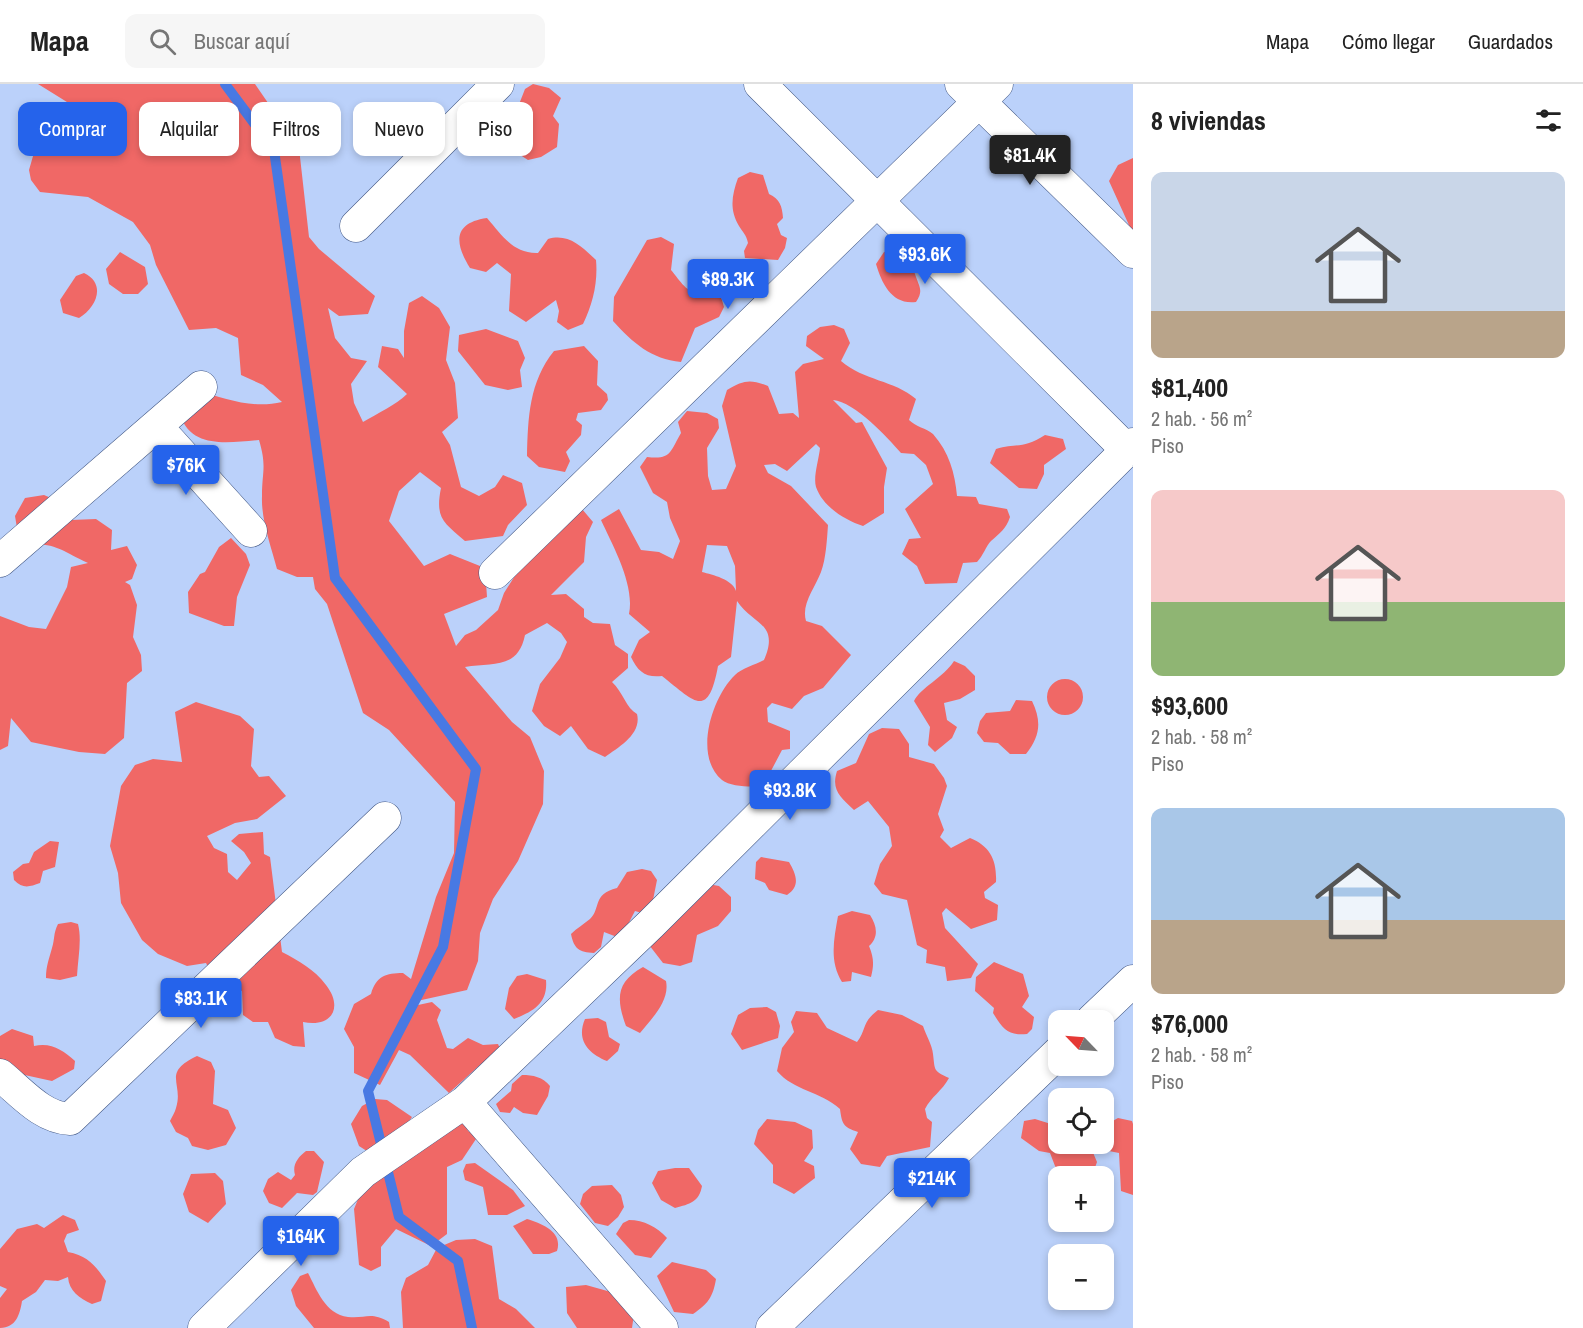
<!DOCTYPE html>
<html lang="es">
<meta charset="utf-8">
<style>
:root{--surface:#fff;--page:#f6f6f6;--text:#222;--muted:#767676;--line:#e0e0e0;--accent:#2563eb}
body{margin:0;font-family:"Archivo Narrow",sans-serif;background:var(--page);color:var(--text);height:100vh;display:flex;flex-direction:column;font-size:22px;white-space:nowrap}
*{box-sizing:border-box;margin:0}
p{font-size:20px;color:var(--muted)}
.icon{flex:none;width:33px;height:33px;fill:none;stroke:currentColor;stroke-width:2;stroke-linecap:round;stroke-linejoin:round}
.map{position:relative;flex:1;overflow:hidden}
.drawer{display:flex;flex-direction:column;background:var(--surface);width:450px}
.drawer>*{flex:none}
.guide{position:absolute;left:18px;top:18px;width:570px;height:54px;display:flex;gap:12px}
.needle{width:39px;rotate:295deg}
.buttons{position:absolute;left:1048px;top:926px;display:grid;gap:12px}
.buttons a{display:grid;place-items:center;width:66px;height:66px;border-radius:12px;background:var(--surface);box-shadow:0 3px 9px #0003;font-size:30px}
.price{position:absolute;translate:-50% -51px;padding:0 14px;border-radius:6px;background:var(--accent);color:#fff;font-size:20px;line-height:39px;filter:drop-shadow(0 2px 3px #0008)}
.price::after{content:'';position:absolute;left:50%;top:36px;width:18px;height:14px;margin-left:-9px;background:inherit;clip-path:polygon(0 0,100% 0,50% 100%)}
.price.current{background:#222;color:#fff}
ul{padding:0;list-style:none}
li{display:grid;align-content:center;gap:12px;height:318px;padding:0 18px}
li span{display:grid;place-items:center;height:186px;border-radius:12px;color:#555}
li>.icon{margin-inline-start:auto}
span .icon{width:108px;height:108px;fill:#fffc;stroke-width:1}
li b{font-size:26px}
h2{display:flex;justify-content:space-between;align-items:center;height:72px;padding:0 18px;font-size:26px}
.pill{padding:0 21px;border-radius:12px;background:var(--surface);box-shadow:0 3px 9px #0003;font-size:21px;line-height:54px}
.pill.current{background:var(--accent);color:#fff}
header{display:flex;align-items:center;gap:36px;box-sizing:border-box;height:84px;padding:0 30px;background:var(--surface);border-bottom:2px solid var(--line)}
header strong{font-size:28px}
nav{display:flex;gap:33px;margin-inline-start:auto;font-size:21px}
.search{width:420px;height:54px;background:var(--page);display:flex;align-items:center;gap:15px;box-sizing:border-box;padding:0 21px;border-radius:12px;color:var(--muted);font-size:22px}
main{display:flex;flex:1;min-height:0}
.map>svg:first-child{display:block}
.forest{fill:#f06866;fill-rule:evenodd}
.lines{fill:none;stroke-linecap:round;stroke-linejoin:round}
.stream{stroke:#4879e3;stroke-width:10}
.street-casing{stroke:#405683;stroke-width:33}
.street{stroke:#fff;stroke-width:32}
</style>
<header>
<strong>Mapa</strong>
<div class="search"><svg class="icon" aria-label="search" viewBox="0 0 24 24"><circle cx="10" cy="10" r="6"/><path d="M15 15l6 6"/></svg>Buscar aquí</div>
<nav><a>Mapa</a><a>Cómo llegar</a><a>Guardados</a></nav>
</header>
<main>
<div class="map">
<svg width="1133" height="1244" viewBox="0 0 1133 1244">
<rect width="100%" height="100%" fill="#bbd1fa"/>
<path class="forest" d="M38,0H255L299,64L309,153L319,165L375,212L368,230L339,232L328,224L335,254L351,274L367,277L351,300L354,319L363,338C378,329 396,321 407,310L378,283L382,262L398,265L404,274V247L409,219L422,212L439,224L450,243L446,276L455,299L458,334L442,348L450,361L461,403L479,412L495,403L503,391L522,399L527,421L508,441L503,452L465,457C443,438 435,434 441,404L420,388L399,407L389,437L424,482L450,470L485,484L487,513L444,530L456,562L465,551L476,546L498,526L504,509L532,465L582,425L593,438L586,453L584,478L551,511L566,510L584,525V533L593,539L610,540L615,561L628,570V584L612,598C623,608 626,624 637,630C642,650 619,663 605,673L588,665L571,642L560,652L544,642L532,627L540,600L560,574L567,558L561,549L547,539L525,551C518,586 492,578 465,583L512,638L530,653L544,687L543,720L518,777L493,815L480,849L478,877L467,906L417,917L418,921L432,918L441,926L437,936L447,964L453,965L468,954L483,961L498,960L502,969L481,980L449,1009L410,971L399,966L380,1001L354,989V963L344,945L354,920L371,910C376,892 386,889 403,889L411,895L436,813L454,769L455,718L389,646L363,629L327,520L315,505L313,493H297L277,485C271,462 261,436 262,412C262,387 267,383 259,356C230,358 192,366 180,331L197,306C225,315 253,325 282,318L263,301L241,291L238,254L216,244L189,246L156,181L150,161L133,138L88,113L40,108L31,96L29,86L42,41L49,33L75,23Z
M533,0L549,4L561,14L553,32L559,40L557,63L541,73L528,76L511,65L509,46L525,5Z
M1133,74V150L1109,97L1118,81Z
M750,88L763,91L769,110C780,115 782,122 783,134L777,140L781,151L787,154L785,164L778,176L745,174L744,167L748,159C746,150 743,149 739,142C729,125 732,111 738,94Z
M487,134C502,151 513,170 538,169L548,155C569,149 582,163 596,176C598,198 593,220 583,240L568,246L557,238L559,227L556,216L526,238L509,227L511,190L497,179L486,188L470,184C455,160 452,139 487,134Z
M661,153L674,160L671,186C678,194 686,208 697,209C706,210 712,209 721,213L724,223L719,233L695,244L681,278C651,275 633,259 613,237L614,213L647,156Z
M895,166C913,169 910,176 915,190C919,203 924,206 916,218C892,221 882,200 876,180L884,168Z
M120,168L145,183L148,200L138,210H123L109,200L106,185Z
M84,189C107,200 96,224 79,234L63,229L60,216L76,192Z
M834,241L844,245L850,259L841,277C864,297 894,296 916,315L909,336C916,343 926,344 933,350C949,368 955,389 957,412L976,413L979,420L1007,425L1010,433C1006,445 1000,449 991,457C986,462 983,472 977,478L963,479L957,499L925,500L917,482L902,470L909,455L921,454L905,425L933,400L926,381L914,370L901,369C887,353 855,318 833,316L856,339L862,338L887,384L884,403V429L863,442C845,436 823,423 816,403C813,393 819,375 820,364L816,360L787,387L775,380L764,381L768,389L791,402L828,441C827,455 826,475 821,488C815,504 801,520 806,537L822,542L851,571L823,604L804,612L792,625L772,619L767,624L768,638L790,647V665L782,666L763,702C752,703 731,703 722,696C693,672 712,613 735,591C742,584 755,581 764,576C780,539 753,541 737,517L731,573L718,582C708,636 695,618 662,592C646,594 638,588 631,573L639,556L650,548L629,530C635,501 613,462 601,436L619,425L641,466L659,468L673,475L680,457L670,434L667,418L653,409L640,383L647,373C671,376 670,368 681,349L678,338L687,327L707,329L718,335L719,344L707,364L708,392L712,406L726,405L736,382L722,322L727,306C744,296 750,295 768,302L779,330L793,329L799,334L795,288L803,280L824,275L806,262L807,252L820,243ZM707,461L727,462L735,482L736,507C732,495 713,491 702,488Z
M486,245L518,257L525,274L520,286L522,303L508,306L485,301L458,267L459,251Z
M584,262L598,277L597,301L607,310L608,316L601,326L578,329L576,336L582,341L581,351L566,368L570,377L565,388L539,383L527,372C528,334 529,298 554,267Z
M1045,351L1063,355L1066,365L1044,381V390L1037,405L1019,404L990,379L996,365C1017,359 1024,365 1045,351Z
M44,411L67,421L71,436L96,435L112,446L111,466L127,462L137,481L132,495L125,498L130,501L137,521L133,553L141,571L142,587L127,599L124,654L105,670L79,668L31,658L11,634L8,662L0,666V532L29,543L46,545L67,503L71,483L88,479C58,465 54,457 20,462L15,432L25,414Z
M231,454L246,470L250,481L237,513L234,542H224L189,529L188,508L200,490L205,488L219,463Z
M954,577L965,582L975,592V606L960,615L944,619L947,636L957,643L952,654L935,668L928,661L930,643L914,617C920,604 944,593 954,577Z
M1047 613a18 18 0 1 1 36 0a18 18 0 1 1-36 0Z
M1016,616L1032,617C1042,638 1040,652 1026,670H1010L998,659L984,658L977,649L980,637L986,629L1010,627Z
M196,618L240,632L254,645L251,682L259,693L269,692L286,712L257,735L235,739L207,752L214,764L227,770L228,788L237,796L251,779L244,768L231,757L239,750L263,748L264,770L270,773L282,868C299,877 314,885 326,901C344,924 331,944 303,938L305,963L293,962L275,954L268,938H253L243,931L242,907L219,905L206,879L187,882L158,870L142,856L121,819L118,789L110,762L121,702L135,681L153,675L182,678L175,628Z
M882,644L899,645L909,660V673L934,680L944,694L947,702L938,730L944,746L940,753L951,764L970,754C990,762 997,776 996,798L984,808L985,814L998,821L997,836L971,845L946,824L942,829L945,844L978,880L971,894L947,897L945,883L926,879L927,866L917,861L907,816L882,810L874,800L880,780L892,762L889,743L868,717L854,726C840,713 831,706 837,687L856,679L869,650Z
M50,757L59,758L55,783L43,787L40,799C29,803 23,805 14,796L13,788L23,780L29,779L34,768Z
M761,773L789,778C796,790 801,802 787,811L769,806L765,799L755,795L756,778Z
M642,785L651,787L657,796L652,821L642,829L635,827L624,848L617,853L604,848L601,863L594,869C579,868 574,865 571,850C577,844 584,840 590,835C601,825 592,810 617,804L627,788Z
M708,800L719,802L731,813V827L718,842L697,851L692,878L680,882L663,879L646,857Z
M852,827L870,831C877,842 879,853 869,862C874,874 874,881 871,893L852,888L851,897L842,898C829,877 834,855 838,832Z
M71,838L78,840C82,856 78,874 77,892L60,896L46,894C46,882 49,875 52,864C55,855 53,850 58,840Z
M994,878L1023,890L1029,912L1022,923L1034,933L1032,945L1027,950C1008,952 1003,945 993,929L994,924L975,907L976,893Z
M643,883L666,897C670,917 652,934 640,949L626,942C616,915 616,898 643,883Z
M527,890L546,896C548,919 534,927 514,935L505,925L509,904L517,892Z
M767,923L776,928L780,942L778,954L742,966L731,950L738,931L750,924Z
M878,926L902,931L923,942C926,951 932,961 933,970C935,986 933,987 949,994C942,1007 931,1013 925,1025L927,1034L932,1038L930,1063L887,1072L880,1083L861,1080L850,1065L858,1048C843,1043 842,1040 840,1025C820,1007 794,1007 777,987L782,964L794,948L791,938L796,927L817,929L827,944L857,958C867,945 861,939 878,926Z
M598,934L606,938L609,953L620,960L618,967L607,977C588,969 576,956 585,935Z
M12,945L33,952L34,962C51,958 63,966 75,977L74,985L52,997L11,988L0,977V952Z
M197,972L211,978L215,987L213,1020L228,1026L236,1044L226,1061L208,1066L192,1062L188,1054L176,1048L170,1037C172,1033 175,1028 176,1024C184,999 161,989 197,972Z
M522,991C533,991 543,993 550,1002L548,1012L537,1031L523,1029L514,1023L510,1029L500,1028L496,1020L511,1007L512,1000Z
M375,1015L387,1016L412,1033L395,1056L373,1071L359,1062L351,1040L362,1022Z
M1118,1034L1132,1037L1133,1040V1111L1121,1107L1119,1069L1104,1066V1042Z
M465,1035L468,1047L478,1052L462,1076L447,1083V1150L431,1162L396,1145L381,1163V1182L371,1187L359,1181L354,1125L363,1103Z
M767,1035L795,1038L812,1046L813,1064L804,1077L814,1082L815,1094L794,1110L773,1099V1081L754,1060L758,1046Z
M1035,1035L1051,1040L1059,1045V1059H1089L1097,1078L1092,1092H1063L1055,1082L1050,1069L1039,1067L1021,1054L1024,1037Z
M306,1067H314L324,1078L317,1108L313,1111L297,1109L282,1124L269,1119L263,1107L268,1095L278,1088L291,1096L295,1091C292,1081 298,1073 306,1067Z
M475,1079L513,1106L525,1122L507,1131H488L483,1103L465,1096L463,1087L466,1080Z
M675,1084H689L702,1102C699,1118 690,1120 675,1124L661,1116L652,1099L658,1087Z
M215,1089L223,1097L226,1120L208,1139L189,1128L183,1110L191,1090Z
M612,1101L621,1111L624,1123L618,1133L608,1142L595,1139L580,1120L583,1110L592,1102Z
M63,1131L75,1136L79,1146L67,1150L64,1157L68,1168C88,1172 95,1181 106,1197L101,1217L92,1220C79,1214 69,1207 68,1193L58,1197L45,1196L36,1208L22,1217C20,1230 16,1244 0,1244V1214L7,1205L0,1202V1165L17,1145L37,1140L44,1144Z
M527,1135C543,1140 563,1148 557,1167L549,1170H533L513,1142Z
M629,1136C644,1136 657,1143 667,1154L651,1174L635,1171L616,1150L623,1139Z
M475,1155L492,1162L499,1215L516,1225L535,1244H403L401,1208L406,1194L428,1181L437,1164L456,1156Z
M672,1178L706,1186L716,1195C713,1213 708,1220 693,1230L674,1228L657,1192Z
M308,1189C317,1206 325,1230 348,1233C366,1235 370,1227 389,1238L390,1244H314L296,1222L291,1206L300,1192Z
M586,1201L611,1208L634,1230L632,1244H577L567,1229L566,1203Z"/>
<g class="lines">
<path class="stream" d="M225,0L274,66L335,494L476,685L443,863L368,1007L399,1133L458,1177L472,1244"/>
<defs>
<path id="street" d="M760,0L1127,366
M961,0L1133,168
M356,142L498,0
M157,343L251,447
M0,477L201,303
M495,489L997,0
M1092,936L1133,897
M0,991C21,1008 42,1034 70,1035L385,734
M465,1018L662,1244
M204,1244L363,1088L465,1018L651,840L1133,360
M772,1244L1059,968"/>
</defs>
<use href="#street" class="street-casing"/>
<use href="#street" class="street"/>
</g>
</svg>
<div class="buttons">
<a><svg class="needle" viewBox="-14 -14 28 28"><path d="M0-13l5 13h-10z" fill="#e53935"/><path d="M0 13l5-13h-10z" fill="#767676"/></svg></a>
<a><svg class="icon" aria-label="locate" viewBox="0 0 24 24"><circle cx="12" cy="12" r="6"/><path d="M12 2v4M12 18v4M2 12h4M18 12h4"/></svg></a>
<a>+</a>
<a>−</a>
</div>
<b class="price current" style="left:1030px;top:102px">$81.4K</b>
<b class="price" style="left:925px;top:201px">$93.6K</b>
<b class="price" style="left:728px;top:226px">$89.3K</b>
<b class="price" style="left:186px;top:412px">$76K</b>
<b class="price" style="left:790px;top:737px">$93.8K</b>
<b class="price" style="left:201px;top:945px">$83.1K</b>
<b class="price" style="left:932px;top:1125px">$214K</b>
<b class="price" style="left:301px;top:1183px">$164K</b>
<div class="guide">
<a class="pill current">Comprar</a>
<a class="pill">Alquilar</a>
<a class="pill">Filtros</a>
<a class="pill">Nuevo</a>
<a class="pill">Piso</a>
</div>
</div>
<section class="drawer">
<h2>8 viviendas<svg class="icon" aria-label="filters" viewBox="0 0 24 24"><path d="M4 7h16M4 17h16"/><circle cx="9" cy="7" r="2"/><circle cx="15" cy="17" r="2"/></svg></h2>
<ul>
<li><span style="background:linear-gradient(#c9d6e8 75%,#b9a48a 0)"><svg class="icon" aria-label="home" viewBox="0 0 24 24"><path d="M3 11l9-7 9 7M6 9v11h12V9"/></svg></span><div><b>$81,400</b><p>2 hab. · 56 m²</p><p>Piso</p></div></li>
<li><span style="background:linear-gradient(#f6c9c9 60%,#8fb573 0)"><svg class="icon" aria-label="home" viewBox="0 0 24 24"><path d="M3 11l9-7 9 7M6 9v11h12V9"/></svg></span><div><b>$93,600</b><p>2 hab. · 58 m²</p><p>Piso</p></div></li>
<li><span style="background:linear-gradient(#a9c7e8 60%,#b9a48a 0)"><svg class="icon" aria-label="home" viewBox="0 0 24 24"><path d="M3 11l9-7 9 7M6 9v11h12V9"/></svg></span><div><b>$76,000</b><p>2 hab. · 58 m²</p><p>Piso</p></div></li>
</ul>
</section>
</main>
